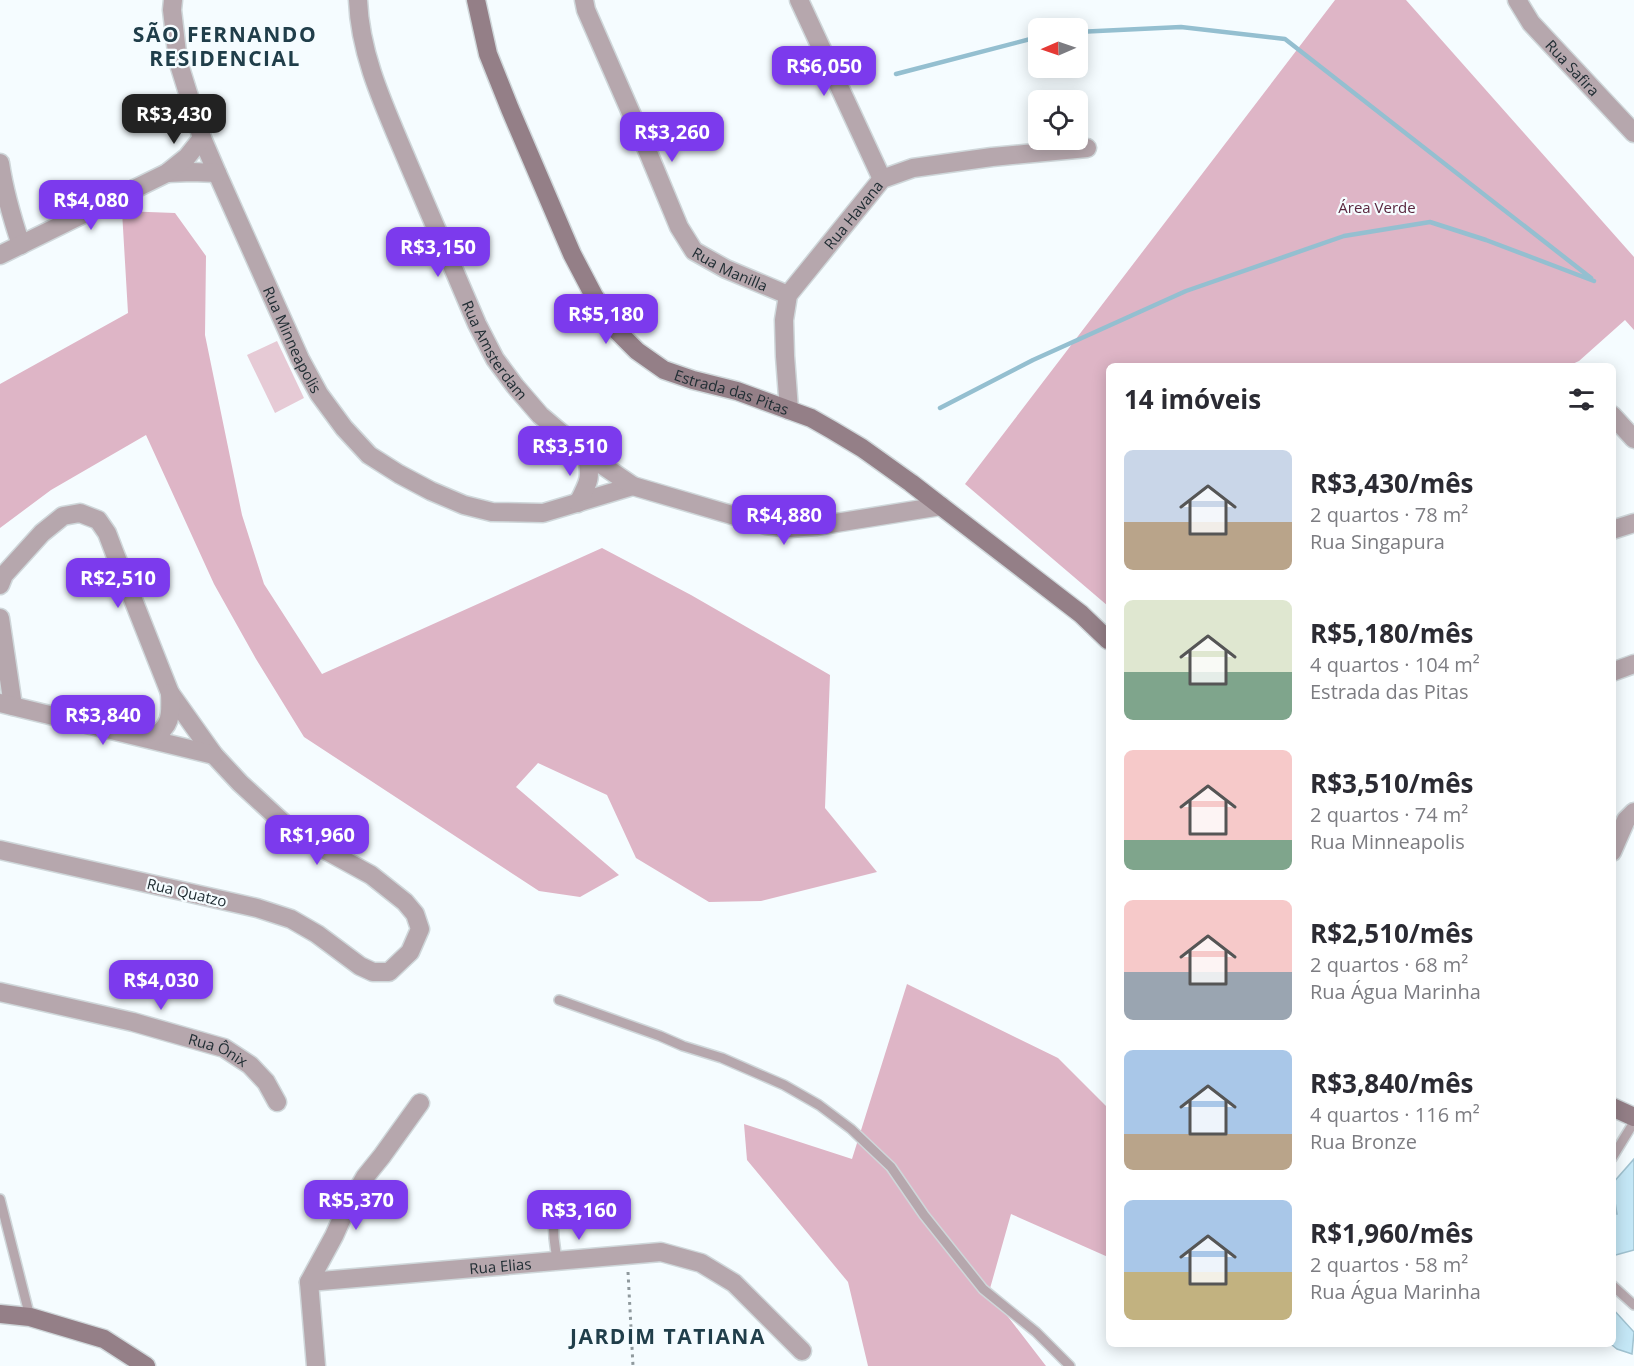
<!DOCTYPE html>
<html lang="pt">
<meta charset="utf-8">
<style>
:root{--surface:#fff;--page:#f7f7f7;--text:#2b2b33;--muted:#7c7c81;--accent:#7c3aed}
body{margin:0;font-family:"Open Sans",sans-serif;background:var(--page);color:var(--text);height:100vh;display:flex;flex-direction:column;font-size:22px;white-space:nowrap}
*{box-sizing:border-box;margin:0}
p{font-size:20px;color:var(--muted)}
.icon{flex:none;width:33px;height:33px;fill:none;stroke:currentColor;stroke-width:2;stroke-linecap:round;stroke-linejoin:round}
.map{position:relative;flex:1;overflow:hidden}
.details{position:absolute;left:1106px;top:363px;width:510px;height:984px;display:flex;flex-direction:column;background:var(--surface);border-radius:9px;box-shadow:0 3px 15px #0003}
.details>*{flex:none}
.needle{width:39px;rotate:268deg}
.controls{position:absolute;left:1028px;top:18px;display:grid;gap:12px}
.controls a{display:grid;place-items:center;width:60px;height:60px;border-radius:9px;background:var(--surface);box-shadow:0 3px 15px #0003;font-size:30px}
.price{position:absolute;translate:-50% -51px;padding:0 14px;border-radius:12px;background:var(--accent);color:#fff;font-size:20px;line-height:39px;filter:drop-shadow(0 2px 3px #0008)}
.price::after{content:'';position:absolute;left:50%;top:36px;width:18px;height:14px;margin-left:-9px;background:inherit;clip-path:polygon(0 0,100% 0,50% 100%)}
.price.selected{background:#222;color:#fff}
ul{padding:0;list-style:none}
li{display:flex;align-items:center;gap:18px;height:150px;padding:0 18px}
li span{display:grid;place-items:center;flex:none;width:168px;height:120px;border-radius:9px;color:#555}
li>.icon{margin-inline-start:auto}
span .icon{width:72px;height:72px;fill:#fffc;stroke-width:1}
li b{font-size:26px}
h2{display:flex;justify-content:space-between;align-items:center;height:72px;padding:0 18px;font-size:26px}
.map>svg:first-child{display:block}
.green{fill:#e6cad5}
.forest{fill:#deb5c6}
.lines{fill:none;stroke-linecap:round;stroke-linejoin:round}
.stream{stroke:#94bfd0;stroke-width:4.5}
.building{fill:#c4e7f6;stroke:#a0c2d0;stroke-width:1.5}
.lane-casing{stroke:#cfd7da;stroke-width:12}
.street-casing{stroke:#cfd7da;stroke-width:21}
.secondary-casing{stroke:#cfd7da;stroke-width:21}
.path{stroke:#8f999d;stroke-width:3;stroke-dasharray:3 4.5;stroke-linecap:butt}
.lane{stroke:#b6a7ad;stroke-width:9}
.street{stroke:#b6a7ad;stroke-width:18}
.secondary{stroke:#947f87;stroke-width:18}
.labels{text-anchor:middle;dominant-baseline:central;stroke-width:4.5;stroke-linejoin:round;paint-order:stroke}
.street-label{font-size:15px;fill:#212e34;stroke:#f5fcff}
.park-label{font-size:15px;fill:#59263e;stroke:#f5fcff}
.district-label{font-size:21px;font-weight:bold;letter-spacing:1.5px;fill:#203e4a;stroke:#f5fcff}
</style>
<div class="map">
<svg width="1634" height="1366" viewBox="0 0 1634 1366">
<rect width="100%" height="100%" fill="#f5fcff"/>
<path class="green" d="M277,341L304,398L275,413L247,355Z"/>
<path class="forest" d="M1335,0H1406L1634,257V330L1625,320L1579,361L1568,366H1108V606L965,484Z
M122,211L175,213L206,256L205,335L242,515L264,584L322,674L602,548L691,595L830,675L825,808L877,872L761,901L709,902L636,858L607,795L538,763L516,787L619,875L580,897L539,891L304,737L256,659L214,584L146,435L51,490L0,528V384L128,313Z
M907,984L1058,1058L1108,1108V1257L1011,1214L989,1292L1046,1366H868L848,1282L747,1160L744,1124L852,1159Z"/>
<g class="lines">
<path class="stream" d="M1077,32L1181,27L1285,39L1591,278
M896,74L1038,37
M940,408L1033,360L1186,291L1344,236L1430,222L1486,240L1594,281"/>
</g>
<path class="building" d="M1634,1159V1250L1612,1256V1214H1617L1612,1184Z
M1612,1308L1634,1332L1632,1354L1617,1349L1612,1345Z"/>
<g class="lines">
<defs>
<path id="lane" d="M559,1000L660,1036L683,1046L722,1058L784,1085L819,1105L851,1129L891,1167L924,1215L983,1289L1036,1332L1070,1366
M1612,1158L1634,1122
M0,1199L30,1317
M552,1199L554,1238L557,1261
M1612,1285L1634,1305"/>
<g id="street">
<path id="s1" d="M173,0L172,10L178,61L202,138L217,173L300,359L319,394L344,428L369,455L399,474L431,491L464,505L492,512L543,513L633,486"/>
<path id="s2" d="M358,0C360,58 387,112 409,165C432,218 454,271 477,324L495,359L515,386L540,415L586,454L633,486L766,525L790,528L817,526L941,506"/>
<path id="s3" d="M584,0L586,10L645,145L679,227L694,251L726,269L788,295"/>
<path d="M799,0L882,179"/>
<path id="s4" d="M1517,0L1531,23L1634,133"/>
<path d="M0,163C4,191 12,218 21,245"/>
<path d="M167,173L192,172L217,173"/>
<path d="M0,255L167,173L187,157L202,138"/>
<path id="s5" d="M789,410L785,356L784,320L788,295L882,179L913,168L992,157L1087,148"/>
<path d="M1612,415L1634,439"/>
<path d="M578,503C589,482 592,477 586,454"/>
<path d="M1612,530L1634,523"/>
<path d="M0,585L4,575L42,533L63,516L80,513L98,520L107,533L115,554L170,693L214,755L240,783L290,829L318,846L371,875L405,902L415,914L420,929L410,952L389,972H373L360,966L317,934L291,919L257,908L0,850"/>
<path d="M0,618L13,706"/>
<path d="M1612,672L1634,664"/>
<path d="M0,703L214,755"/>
<path d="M151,739C172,726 171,715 170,693"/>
<path d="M1612,852L1626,820L1634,812"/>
<path id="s6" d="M0,992L133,1022L224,1048L250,1065L266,1082L277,1102"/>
<path id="s7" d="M309,1282L661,1252L701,1263L734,1283L802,1351"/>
<path d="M316,1366L309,1282L334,1236L343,1216L365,1177L382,1156L420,1103"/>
</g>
<g id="secondary">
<path id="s8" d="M476,0L488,54L510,109L572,254L594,296L617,331L637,351L664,370L693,380L737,391L789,410L811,418L832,430L862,448L911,483L1081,614L1108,640"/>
<path d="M1612,1107L1634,1117"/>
<path d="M0,1314L30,1317L104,1339L146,1366"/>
</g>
</defs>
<use href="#lane" class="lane-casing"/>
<use href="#street" class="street-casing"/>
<use href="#secondary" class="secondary-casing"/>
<path class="path" d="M628,1272L633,1366"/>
<use href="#lane" class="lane"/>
<use href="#street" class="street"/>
<use href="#secondary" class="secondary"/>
</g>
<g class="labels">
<g class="street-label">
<text stroke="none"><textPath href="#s4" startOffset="88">Rua Safira</textPath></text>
<text stroke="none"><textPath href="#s5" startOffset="219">Rua Havana</textPath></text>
<text stroke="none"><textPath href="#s3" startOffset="315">Rua Manilla</textPath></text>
<text stroke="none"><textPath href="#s1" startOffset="363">Rua Minneapolis</textPath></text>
<text stroke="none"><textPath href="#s2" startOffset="378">Rua Amsterdam</textPath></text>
<text stroke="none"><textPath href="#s8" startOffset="494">Estrada das Pitas</textPath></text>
<text transform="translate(187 892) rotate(13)">Rua Quatzo</text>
<text stroke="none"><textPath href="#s6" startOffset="226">Rua Ônix</textPath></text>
<text stroke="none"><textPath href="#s7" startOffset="192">Rua Elias</textPath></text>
</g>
<g class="park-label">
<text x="1377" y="207">Área Verde</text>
</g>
<g class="district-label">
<text x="225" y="34">SÃO FERNANDO<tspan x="225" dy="24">RESIDENCIAL</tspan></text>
<text x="668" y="1336">JARDIM TATIANA</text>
</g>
</g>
</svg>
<div class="controls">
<a><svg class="needle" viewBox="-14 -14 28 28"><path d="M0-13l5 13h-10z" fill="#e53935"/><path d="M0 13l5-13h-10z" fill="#7c7c81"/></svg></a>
<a><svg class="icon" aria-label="locate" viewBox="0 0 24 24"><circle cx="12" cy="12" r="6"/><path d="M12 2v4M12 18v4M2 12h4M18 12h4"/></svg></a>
</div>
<b class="price" style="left:824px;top:97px">R$6,050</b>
<b class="price selected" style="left:174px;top:145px">R$3,430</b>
<b class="price" style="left:672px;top:163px">R$3,260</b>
<b class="price" style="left:91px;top:231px">R$4,080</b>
<b class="price" style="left:438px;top:278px">R$3,150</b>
<b class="price" style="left:606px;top:345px">R$5,180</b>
<b class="price" style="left:570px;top:477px">R$3,510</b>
<b class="price" style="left:784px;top:546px">R$4,880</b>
<b class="price" style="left:118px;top:609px">R$2,510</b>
<b class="price" style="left:103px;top:746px">R$3,840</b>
<b class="price" style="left:317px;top:866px">R$1,960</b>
<b class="price" style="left:161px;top:1011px">R$4,030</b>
<b class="price" style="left:356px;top:1231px">R$5,370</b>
<b class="price" style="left:579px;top:1241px">R$3,160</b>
<section class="details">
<h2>14 imóveis<svg class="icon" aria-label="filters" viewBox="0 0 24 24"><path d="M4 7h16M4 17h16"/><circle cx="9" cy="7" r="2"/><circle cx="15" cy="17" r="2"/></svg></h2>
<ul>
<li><span style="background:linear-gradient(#c9d6e8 60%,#b9a48a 0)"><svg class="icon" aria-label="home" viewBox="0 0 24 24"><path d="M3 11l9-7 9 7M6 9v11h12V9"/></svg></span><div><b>R$3,430/mês</b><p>2 quartos · 78 m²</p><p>Rua Singapura</p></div></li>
<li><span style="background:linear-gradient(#dfe7d0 60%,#7fa58c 0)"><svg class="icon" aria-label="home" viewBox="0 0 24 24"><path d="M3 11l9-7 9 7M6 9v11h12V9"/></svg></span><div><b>R$5,180/mês</b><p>4 quartos · 104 m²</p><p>Estrada das Pitas</p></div></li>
<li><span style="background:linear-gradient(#f6c9c9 75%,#7fa58c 0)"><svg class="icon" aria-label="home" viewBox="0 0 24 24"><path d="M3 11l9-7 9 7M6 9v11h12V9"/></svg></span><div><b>R$3,510/mês</b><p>2 quartos · 74 m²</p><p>Rua Minneapolis</p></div></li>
<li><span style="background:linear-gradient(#f6c9c9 60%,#9aa5b1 0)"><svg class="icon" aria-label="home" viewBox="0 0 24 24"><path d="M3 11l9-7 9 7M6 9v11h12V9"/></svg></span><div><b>R$2,510/mês</b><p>2 quartos · 68 m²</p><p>Rua Água Marinha</p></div></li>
<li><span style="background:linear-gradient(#a9c7e8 70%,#b9a48a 0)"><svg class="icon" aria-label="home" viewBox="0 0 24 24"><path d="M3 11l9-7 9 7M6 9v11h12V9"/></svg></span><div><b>R$3,840/mês</b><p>4 quartos · 116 m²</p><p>Rua Bronze</p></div></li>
<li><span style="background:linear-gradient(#a9c7e8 60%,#c2b280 0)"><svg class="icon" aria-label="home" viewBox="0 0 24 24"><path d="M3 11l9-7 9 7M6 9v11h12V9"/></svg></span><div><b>R$1,960/mês</b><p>2 quartos · 58 m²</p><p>Rua Água Marinha</p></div></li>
</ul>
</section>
</div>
